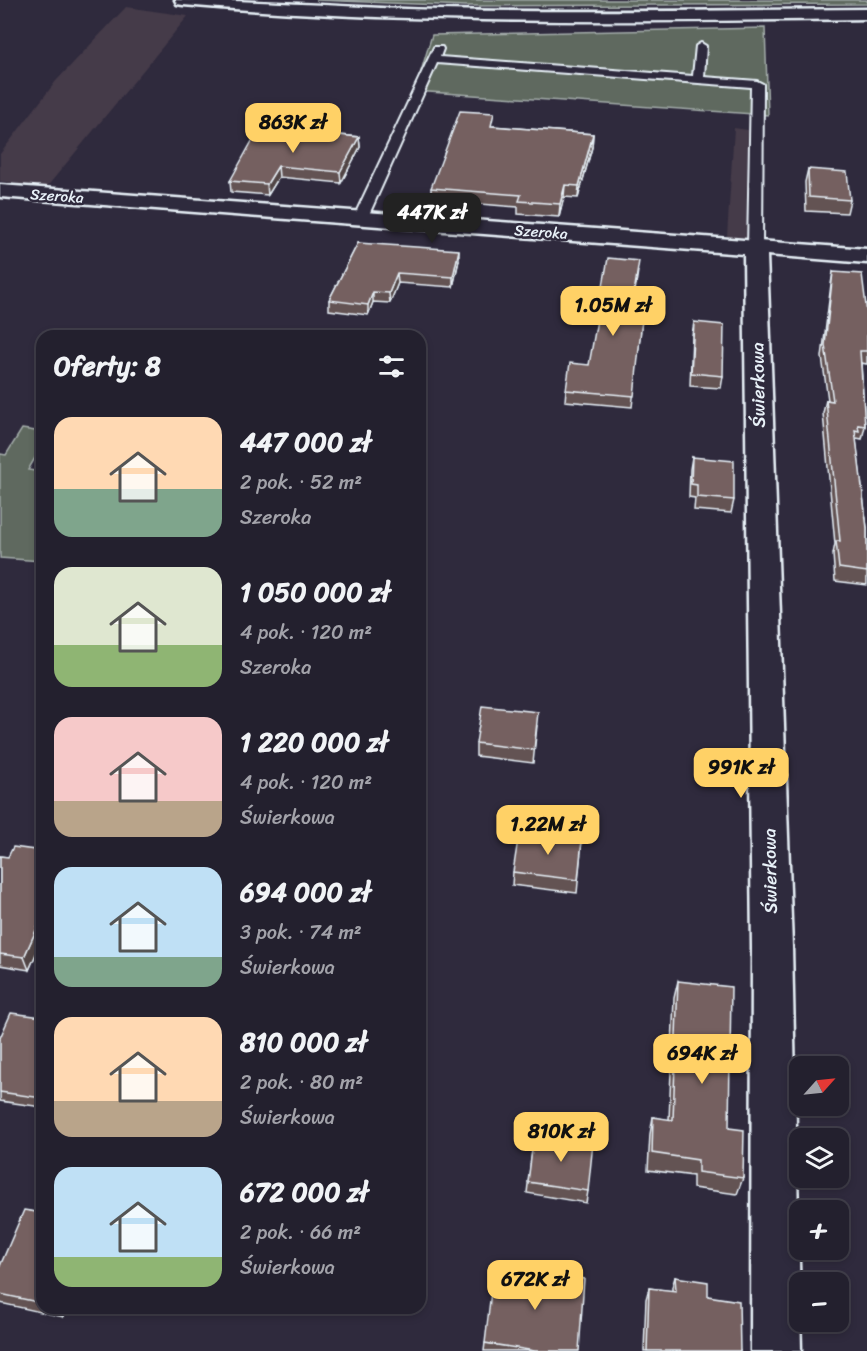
<!DOCTYPE html>
<html lang="pl">
<meta charset="utf-8">
<style>
:root{--surface:#23202e;--page:#2b2836;--text:#f1f3f6;--muted:#a3a3aa;--line:#403e4a;--accent:#ffd166}
body{margin:0;font-family:Sriracha,sans-serif;background:var(--page);color:var(--text);height:100vh;display:flex;flex-direction:column;font-size:22px;white-space:nowrap}
*{box-sizing:border-box;margin:0}
p{font-size:20px;color:var(--muted)}
.icon{flex:none;width:33px;height:33px;fill:none;stroke:currentColor;stroke-width:2;stroke-linecap:round;stroke-linejoin:round}
.map{position:relative;flex:1;overflow:hidden}
.side{position:absolute;left:36px;top:330px;width:390px;height:984px;display:flex;flex-direction:column;background:var(--surface);border-radius:18px;box-shadow:0 3px 9px #0003,0 0 0 2px var(--line)}
.side>*{flex:none}
.needle{width:39px;rotate:63deg}
.buttons{position:absolute;left:789px;top:1056px;display:grid;gap:12px}
.buttons a{display:grid;place-items:center;width:60px;height:60px;border-radius:12px;background:var(--surface);box-shadow:0 3px 9px #0003,0 0 0 2px var(--line);font-size:30px}
.price{position:absolute;translate:-50% -51px;padding:0 14px;border-radius:12px;background:var(--accent);color:#111;font-size:20px;line-height:39px;filter:drop-shadow(0 2px 3px #0008)}
.price::after{content:'';position:absolute;left:50%;top:36px;width:18px;height:14px;margin-left:-9px;background:inherit;clip-path:polygon(0 0,100% 0,50% 100%)}
.price.active{background:#222;color:#fff}
ul{padding:0;list-style:none}
li{display:flex;align-items:center;gap:18px;height:150px;padding:0 18px}
li span{display:grid;place-items:center;flex:none;width:168px;height:120px;border-radius:18px;color:#555}
li>.icon{margin-inline-start:auto}
span .icon{width:72px;height:72px;fill:#fffc;stroke-width:1}
li b{font-size:26px}
h2{display:flex;justify-content:space-between;align-items:center;height:72px;padding:0 18px;font-size:26px}
.map>svg:first-child{display:block}
.built{fill:#443a48}
.green{fill:#5f695e;stroke:#a4adab;stroke-width:1.5}
.lines{fill:none;stroke-linecap:round;stroke-linejoin:round}
.service-casing{stroke:#e8f1f8;stroke-width:4}
.minor-casing{stroke:#e8f1f8;stroke-width:5}
.secondary-casing{stroke:#e8f1f8;stroke-width:5}
.service{fill:#2f2a3d;fill-rule:evenodd}
.minor{fill:#2f2a3d;fill-rule:evenodd}
.secondary{fill:#2f2a3d;fill-rule:evenodd}
.wall{fill:#645353;stroke:#e8f1f8;stroke-width:1.5}
.shaded-wall{fill:#514444;stroke:#e8f1f8;stroke-width:1.5}
.building{fill:#746161;stroke:#e8f1f8;stroke-width:1.5}
.labels{text-anchor:middle;dominant-baseline:central;stroke-width:5;stroke-linejoin:round;paint-order:stroke}
.far-street-label{font-size:15px;fill:#e8f1f8;stroke:#2f2a3d}
.street-label{font-size:18px;fill:#e8f1f8;stroke:#2f2a3d}
</style>
<div class="map">
<svg width="867" height="1351" viewBox="0 0 867 1351">
<rect width="100%" height="100%" fill="#2f2a3d"/>
<filter id="ink" filterUnits="userSpaceOnUse"><feTurbulence type="fractalNoise" baseFrequency=".0167" numOctaves="2"/><feDisplacementMap in="SourceGraphic" scale="12" xChannelSelector="R" yChannelSelector="G"/><feConvolveMatrix kernelMatrix="1 2 1 2 8 2 1 2 1" color-interpolation-filters="sRGB"/></filter>
<g filter="url(#ink)">
<path class="built" d="M126,7L188,16L46,188L0,181V154L56,81Z
M734,128L748,130L746,240L727,236Z"/>
<path class="green" d="M316,0H867V4L466,6Z
M765,28L768,115L415,91L432,35Z
M22,429L42,432V446L28,470L42,472V561L0,558V454L6,455Z"/>
<g class="lines">
<defs>
<path id="service" d="M701,43L706,46L704,77L757,81L763,84L762,247L760,250L755,251L748,247L751,87L437,63L367,219L360,223L353,219L434,47H442L443,49L440,57L693,76L696,46Z"/>
<path id="minor" d="M0,185L867,249V263L767,255L792,947L801,1351H751L752,947L744,254L0,197Z"/>
<path id="secondary" d="M175,0C263,0 350,8 439,10C581,13 724,10 867,9V19C639,22 411,25 183,5L177,4Z"/>
</defs>
<use href="#service" class="service-casing"/>
<use href="#minor" class="minor-casing"/>
<use href="#secondary" class="secondary-casing"/>
<use href="#service" class="service"/>
<use href="#minor" class="minor"/>
<use href="#secondary" class="secondary"/>
</g>
<path class="wall" d="M493,126L593,134L592,147L578,198L564,197L559,217L518,214V207L431,200V188Z
M320,133L359,137L360,147L341,183L279,177L268,195L231,192L230,181L279,136Z
M808,169L850,200L847,213L806,211L805,182Z
M358,243L459,260L453,287L398,283L390,303L373,302L368,315L329,310V300Z
M638,271L631,318L642,319L632,407L565,401L566,390L589,365Z
M833,272L867,314V364L861,363L865,426L862,439L857,438L856,440L867,528V585L835,581L833,554L835,544L823,413L826,400H828L822,357L831,284Z
M694,322L723,376L721,388L690,386L692,335Z
M692,457L734,500L731,513L694,510L695,498L689,497L690,469Z
M537,726L533,763L476,756V743Z
M582,840L577,893L512,885L513,872Z
M42,851V940L29,970L0,965V856L8,857Z
M678,981L729,1128L743,1178L737,1194L693,1188V1176L648,1170L650,1134L653,1117L669,1120L674,998Z
M42,1017V1107L0,1101V1038Z
M534,1134L588,1191L586,1203L527,1193Z
M42,1213V1308H67L63,1317L0,1303V1266Z
M675,1277L708,1296L740,1351H644L646,1299L649,1288L672,1291V1287Z
M485,1343L579,1351H484Z"/>
<path class="shaded-wall" d="M593,134L592,147L578,198L579,186Z
M359,137L360,147L341,183L340,172Z
M278,166L279,177L268,195L267,184Z
M565,185L564,197L559,217L560,204Z
M459,250V260L453,287V277Z
M397,273L398,283L390,303L389,293Z
M373,292V302L368,315V305Z
M42,917V940L29,970L24,957Z
M59,1308H67L63,1317Z"/>
<path class="building" d="M460,111L494,113L491,126L593,134L579,186L565,185L560,204L519,201L521,195L431,188Z
M285,126L320,129L318,133L359,137L340,172L278,166L267,184L230,181L256,134L279,136Z
M808,169L847,172L850,200L809,197Z
M358,243L459,250L453,277L397,273L389,293L373,292L368,305L329,300Z
M608,258L639,261L630,318L642,319L634,396L566,390L570,363L589,365Z
M833,272L862,274L867,314V351H860L865,426L858,425L859,431L855,430L867,528V572L839,568L836,541H840L826,400L833,401L825,345Z
M694,322L724,325L723,376L691,373Z
M692,457L734,461V500L697,497V485L691,484Z
M482,706L538,712L534,750L476,743Z
M519,833L582,840L578,880L513,872Z
M13,847L42,851V917L24,957L0,954V856L8,857Z
M678,981L731,987L729,1128L744,1130L743,1178L698,1172V1160L652,1153L653,1117L673,1120Z
M11,1013L42,1017V1098L0,1092V1038Z
M534,1134L593,1143L588,1191L528,1182Z
M24,1210L42,1213V1303L0,1294V1266Z
M494,1266L584,1279L579,1351H535L485,1343Z
M675,1277L708,1282V1296L739,1301L740,1351H647L649,1288L676,1291Z"/>
</g>
<g class="labels">
<g class="far-street-label">
<text transform="translate(57 196) rotate(4)">Szeroka</text>
<text transform="translate(541 232) rotate(4)">Szeroka</text>
</g>
<g class="street-label">
<text transform="translate(758 385) rotate(-91)">Świerkowa</text>
<text transform="translate(770 871) rotate(-91)">Świerkowa</text>
</g>
</g>
</svg>
<div class="buttons">
<a><svg class="needle" viewBox="-14 -14 28 28"><path d="M0-13l5 13h-10z" fill="#e53935"/><path d="M0 13l5-13h-10z" fill="#a3a3aa"/></svg></a>
<a><svg class="icon" aria-label="layers" viewBox="0 0 24 24"><path d="M12 4l9 5-9 5-9-5zM3 14l9 5 9-5"/></svg></a>
<a>+</a>
<a>−</a>
</div>
<b class="price" style="left:293px;top:154px">863K zł</b>
<b class="price active" style="left:432px;top:244px">447K zł</b>
<b class="price" style="left:613px;top:337px">1.05M zł</b>
<b class="price" style="left:741px;top:799px">991K zł</b>
<b class="price" style="left:548px;top:856px">1.22M zł</b>
<b class="price" style="left:702px;top:1085px">694K zł</b>
<b class="price" style="left:561px;top:1163px">810K zł</b>
<b class="price" style="left:535px;top:1311px">672K zł</b>
<section class="side">
<h2>Oferty: 8<svg class="icon" aria-label="filters" viewBox="0 0 24 24"><path d="M4 7h16M4 17h16"/><circle cx="9" cy="7" r="2"/><circle cx="15" cy="17" r="2"/></svg></h2>
<ul>
<li><span style="background:linear-gradient(#ffd9b3 60%,#7fa58c 0)"><svg class="icon" aria-label="home" viewBox="0 0 24 24"><path d="M3 11l9-7 9 7M6 9v11h12V9"/></svg></span><div><b>447 000 zł</b><p>2 pok. · 52 m²</p><p>Szeroka</p></div></li>
<li><span style="background:linear-gradient(#dfe7d0 65%,#8fb573 0)"><svg class="icon" aria-label="home" viewBox="0 0 24 24"><path d="M3 11l9-7 9 7M6 9v11h12V9"/></svg></span><div><b>1 050 000 zł</b><p>4 pok. · 120 m²</p><p>Szeroka</p></div></li>
<li><span style="background:linear-gradient(#f6c9c9 70%,#b9a48a 0)"><svg class="icon" aria-label="home" viewBox="0 0 24 24"><path d="M3 11l9-7 9 7M6 9v11h12V9"/></svg></span><div><b>1 220 000 zł</b><p>4 pok. · 120 m²</p><p>Świerkowa</p></div></li>
<li><span style="background:linear-gradient(#bfe0f5 75%,#7fa58c 0)"><svg class="icon" aria-label="home" viewBox="0 0 24 24"><path d="M3 11l9-7 9 7M6 9v11h12V9"/></svg></span><div><b>694 000 zł</b><p>3 pok. · 74 m²</p><p>Świerkowa</p></div></li>
<li><span style="background:linear-gradient(#ffd9b3 70%,#b9a48a 0)"><svg class="icon" aria-label="home" viewBox="0 0 24 24"><path d="M3 11l9-7 9 7M6 9v11h12V9"/></svg></span><div><b>810 000 zł</b><p>2 pok. · 80 m²</p><p>Świerkowa</p></div></li>
<li><span style="background:linear-gradient(#bfe0f5 75%,#8fb573 0)"><svg class="icon" aria-label="home" viewBox="0 0 24 24"><path d="M3 11l9-7 9 7M6 9v11h12V9"/></svg></span><div><b>672 000 zł</b><p>2 pok. · 66 m²</p><p>Świerkowa</p></div></li>
</ul>
</section>
</div>
